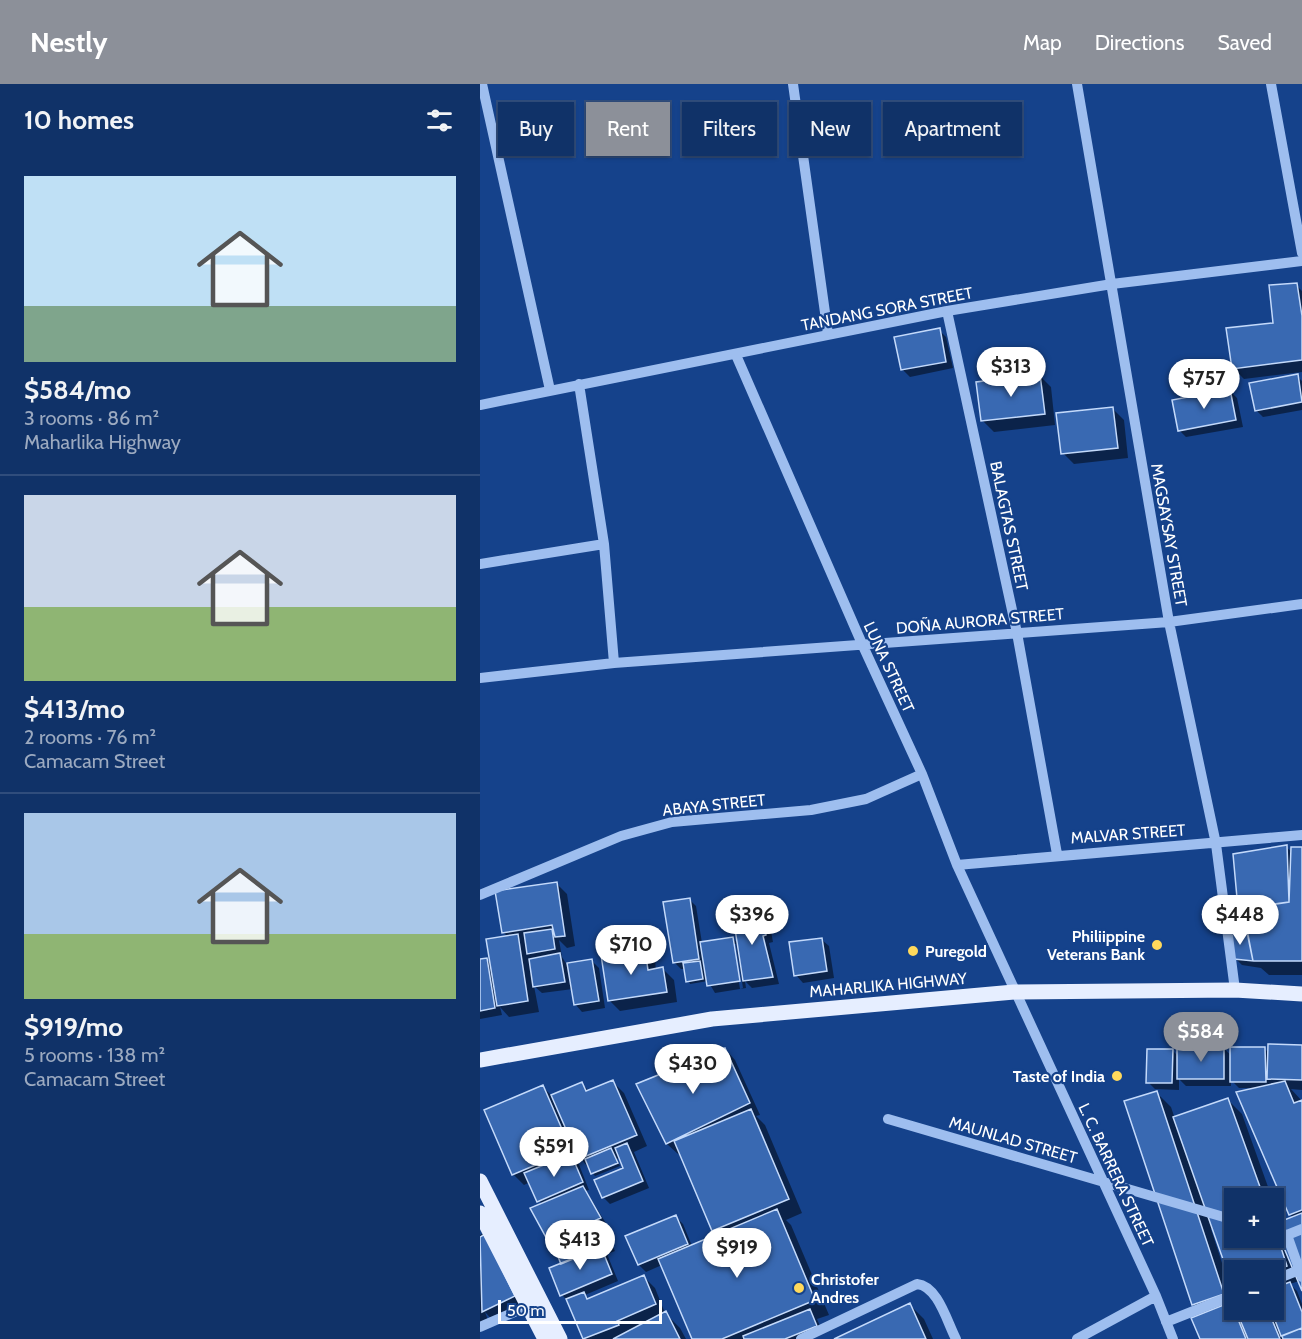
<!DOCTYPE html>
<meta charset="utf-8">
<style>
:root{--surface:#103268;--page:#193a6e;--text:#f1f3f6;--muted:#9caac0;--line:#304d7c;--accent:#8c9099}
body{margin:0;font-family:Cabin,sans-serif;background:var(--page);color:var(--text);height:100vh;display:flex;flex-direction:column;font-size:22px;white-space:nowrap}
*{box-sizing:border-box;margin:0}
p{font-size:20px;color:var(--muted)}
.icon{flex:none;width:33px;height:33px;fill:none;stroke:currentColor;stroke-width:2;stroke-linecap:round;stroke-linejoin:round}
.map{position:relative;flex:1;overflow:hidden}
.details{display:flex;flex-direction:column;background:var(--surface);width:480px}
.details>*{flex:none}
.banner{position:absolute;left:18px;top:18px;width:570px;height:54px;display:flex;gap:12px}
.tools{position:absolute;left:744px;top:1104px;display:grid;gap:12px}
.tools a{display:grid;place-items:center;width:60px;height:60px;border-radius:0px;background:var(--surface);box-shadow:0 2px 4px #0004,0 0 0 2px var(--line);font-size:30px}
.scale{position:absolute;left:18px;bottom:15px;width:164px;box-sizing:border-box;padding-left:6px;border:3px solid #fff;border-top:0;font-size:16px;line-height:21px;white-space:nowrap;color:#fff;-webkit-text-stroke:4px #15428b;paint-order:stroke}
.price{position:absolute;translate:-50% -51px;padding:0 14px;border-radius:21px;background:#fff;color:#222;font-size:20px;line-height:39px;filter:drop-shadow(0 2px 3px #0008)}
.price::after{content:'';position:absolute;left:50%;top:36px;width:18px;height:14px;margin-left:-9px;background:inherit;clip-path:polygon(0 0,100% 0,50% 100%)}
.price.active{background:var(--accent);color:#fff}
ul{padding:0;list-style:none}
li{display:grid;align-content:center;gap:12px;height:318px;padding:0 24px}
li+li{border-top:2px solid var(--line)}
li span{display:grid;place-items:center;height:186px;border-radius:0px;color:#555}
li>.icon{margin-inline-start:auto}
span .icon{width:108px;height:108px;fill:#fffc;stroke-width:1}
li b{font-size:26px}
h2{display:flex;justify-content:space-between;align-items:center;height:72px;padding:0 24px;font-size:26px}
.chip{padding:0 21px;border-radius:0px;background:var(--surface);box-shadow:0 2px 4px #0004,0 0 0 2px var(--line);font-size:21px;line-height:54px}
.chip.active{background:var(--accent);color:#fff}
header{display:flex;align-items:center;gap:36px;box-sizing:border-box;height:84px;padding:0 30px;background:var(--accent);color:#fff}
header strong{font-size:28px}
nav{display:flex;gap:33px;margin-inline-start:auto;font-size:21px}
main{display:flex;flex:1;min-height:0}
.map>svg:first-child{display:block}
.shadow{fill:#0007;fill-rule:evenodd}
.building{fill:#3969b2;stroke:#c4dafb;stroke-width:1.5}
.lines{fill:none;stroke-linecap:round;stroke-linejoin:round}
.minor{stroke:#9ebeef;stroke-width:10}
.major{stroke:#e6eeff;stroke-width:15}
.poi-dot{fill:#ffd95c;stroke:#15428b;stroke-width:2}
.labels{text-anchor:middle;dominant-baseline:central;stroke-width:4.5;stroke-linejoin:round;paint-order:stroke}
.street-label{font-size:16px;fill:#fff;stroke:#15428b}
.poi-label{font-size:16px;font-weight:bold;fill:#fff;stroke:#15428b;text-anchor:end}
</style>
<header>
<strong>Nestly</strong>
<nav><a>Map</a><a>Directions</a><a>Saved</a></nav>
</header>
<main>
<section class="details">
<h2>10 homes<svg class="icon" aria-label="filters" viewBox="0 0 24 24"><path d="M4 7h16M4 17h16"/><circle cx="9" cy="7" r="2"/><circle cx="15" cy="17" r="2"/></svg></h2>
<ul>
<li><span style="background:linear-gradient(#bfe0f5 70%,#7fa58c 0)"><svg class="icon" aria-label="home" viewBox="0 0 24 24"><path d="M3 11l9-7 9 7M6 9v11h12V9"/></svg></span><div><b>$584/mo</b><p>3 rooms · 86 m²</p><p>Maharlika Highway</p></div></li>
<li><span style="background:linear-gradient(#c9d6e8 60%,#8fb573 0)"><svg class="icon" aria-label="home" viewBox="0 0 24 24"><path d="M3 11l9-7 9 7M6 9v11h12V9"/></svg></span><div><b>$413/mo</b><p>2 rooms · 76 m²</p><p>Camacam Street</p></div></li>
<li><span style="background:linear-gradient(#a9c7e8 65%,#8fb573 0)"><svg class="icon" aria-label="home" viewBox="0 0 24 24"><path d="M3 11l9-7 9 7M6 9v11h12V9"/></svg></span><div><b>$919/mo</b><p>5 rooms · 138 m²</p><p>Camacam Street</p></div></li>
</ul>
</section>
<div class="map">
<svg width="822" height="1255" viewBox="0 0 822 1255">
<rect width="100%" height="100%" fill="#15428b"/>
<path class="shadow" d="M816,201L822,207V288L764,295L753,284L795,240Z
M459,246L466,253L473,284L430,293L423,286Z
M560,292L571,303L575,341L514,348L503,337Z
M817,292L822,297V326L783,333L776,326Z
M750,307L757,314L763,343L706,353L699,346Z
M633,325L644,336L648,374L594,380L583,369Z
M806,763L812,768L822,764V891H789L781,884L762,881L755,874L749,849L769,850L766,830L759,824Z
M76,799L87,810L95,862L87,864L79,856L82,873L87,881L112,877L119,884L125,924L102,928L95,920L93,905L62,909L54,902L59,928L29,933L20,923L22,931L0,935V877L7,876L12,881L28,853L23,848Z
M209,815L216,822L222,859L253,854L259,861L282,830L289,837L293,858L289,859L299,900L272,904L265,897L266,904L235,909L228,897L210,900L205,885H201L194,878ZM253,860H256L263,904L260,905Z
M341,855L349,862L354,894L323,899L316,891Z
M164,866L175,877L176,886L183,885L194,896L197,918L140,927L129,916Z
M822,962V1006L811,1005L822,1017V1203L819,1197L810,1200L817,1207L822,1220V1255H721L724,1231L713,1220L676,1008L691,1023L695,1035L748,1016L762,1030L792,1114H754V1154H794V1119L801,1139L813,1134L810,1130L774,1004H759L751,996V1002H706L699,995V1006L675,1005L668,998L692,966L698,972L743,964L752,972L785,965L789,969ZM734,1144L754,1201V1186H794V1226H754V1216L731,1145Z
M245,965L255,976L280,1031L276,1032L285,1041L322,1129L306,1136L311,1141L349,1231L337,1235L343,1249L328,1255H213L182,1181L166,1188L159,1181L196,1133L203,1140L212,1162L239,1151L234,1146L201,1069L198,1070L187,1060L158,1000Z
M133,998L144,1009L167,1062L154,1068L169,1104L130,1120L123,1113L145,1084L140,1073L137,1075L140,1082L115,1092L102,1076L98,1078L109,1106L106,1107L127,1141L122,1143L135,1167L127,1170L138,1197L105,1211L110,1216L164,1193L175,1204L185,1229L200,1244L206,1255H105L89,1218L82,1211L83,1180L52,1125L62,1121L50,1098L44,1101L33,1090L63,1003L72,1012L102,1000L109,1007Z
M6,1148L45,1223L14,1238L5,1228L9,1239L0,1243V1151Z
M430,1221L444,1235L453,1255H357Z"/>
<path class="building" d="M817,199L822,232V276L752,285L746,244L793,239L789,201Z
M460,244L466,278L421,286L414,253Z
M560,290L565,330L501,337L496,298Z
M818,290L822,318L775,327L769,299Z
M750,305L756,336L698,347L692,316Z
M633,323L638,364L581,370L576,329Z
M807,761L809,818L758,825L753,770Z
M811,763H822V877H773L763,825L809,818Z
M77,798L85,852L75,853L72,841L22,849L15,807Z
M210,814L219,875L193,879L183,818Z
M283,828L286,851L283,852L293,893L263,897L253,832Z
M72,845L75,865L47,870L44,849Z
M747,848H767L773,877L754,875Z
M38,850L48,917L17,922L6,855Z
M253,853L260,897L227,902L220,858Z
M342,854L347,887L314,892L309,858Z
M165,865L168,886L183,883L187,908L128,917L121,871Z
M80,869L85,898L53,903L49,875Z
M7,874L15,924L0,927V875Z
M112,875L119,917L94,921L87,879Z
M220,877L223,895L206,898L203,879Z
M788,960L822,961V996L787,995Z
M744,962V995H697V963Z
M750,963H785L786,998H750Z
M245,964L270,1019L186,1060L156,1000Z
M667,965H693L692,999H666Z
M133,996L157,1051L99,1075L71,1011L102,998L106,1007Z
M805,997L814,1019L822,1016V1126L809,1131L756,1008Z
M63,1001L91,1066L32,1091L4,1026Z
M677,1007L744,1210L712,1221L644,1017Z
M748,1014L784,1114H754V1154H794V1142L807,1182L794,1187L754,1186V1200L752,1201L693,1033Z
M271,1025L309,1115L232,1147L194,1057Z
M147,1059L163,1097L122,1114L114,1096L143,1084L135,1064Z
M131,1064L138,1079L111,1090L105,1075Z
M91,1070L103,1098L57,1118L44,1089Z
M103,1102L121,1134L68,1157L50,1124Z
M297,1125L335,1216L242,1255H212L178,1175Z
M822,1129V1207L794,1140Z
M196,1131L208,1160L158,1181L145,1152Z
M120,1138L129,1160L81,1180L72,1158Z
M5,1150L35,1212L2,1228L0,1153Z
M121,1163L132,1190L80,1212L69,1184Z
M164,1191L176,1220L137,1237L139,1241L103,1255L86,1215L104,1208L107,1215Z
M810,1198L822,1228V1244L801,1252L791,1226H794V1204Z
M751,1218L766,1255H720L711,1234Z
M430,1219L446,1255H354Z
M330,1225L337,1242L305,1255H264L263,1252Z
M756,1226H788L800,1255H768Z
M186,1227L200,1255H133Z
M822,1244V1255H803L802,1252Z"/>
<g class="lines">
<path class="minor" d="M2,0L70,306
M313,0L348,250
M597,0L689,538L736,760L755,906
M791,0L822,169
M467,227L537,549L577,770
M256,271L383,562L442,690L477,781L676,1212L693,1255
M99,300L124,460L134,579
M0,321L467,227L632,200L822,177
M0,480L124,460
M0,594L134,579L689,538L822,520
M477,781L822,751
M0,811L141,752L192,738L331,726L386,715L442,690
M408,1035L754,1136
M794,1147L807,1151L822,1193
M807,1151L822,1145
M794,1196L819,1186
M686,1238L754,1211
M0,1243L55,1219
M321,1255L437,1200C458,1202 467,1238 476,1255
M597,1255L676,1212"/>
<path class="major" d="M0,976L232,935L534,908L755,906L822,910
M0,1097L80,1255
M0,1129L65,1255"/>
</g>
<g class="poi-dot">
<circle cx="677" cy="861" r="6"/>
<circle cx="433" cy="867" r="6"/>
<circle cx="637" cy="992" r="6"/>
<circle cx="319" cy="1204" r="6"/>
</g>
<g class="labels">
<g class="street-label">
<text transform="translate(407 225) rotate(-11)">TANDANG SORA STREET</text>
<text transform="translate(529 442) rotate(78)">BALAGTAS STREET</text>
<text transform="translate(689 451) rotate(80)">MAGSAYSAY STREET</text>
<text transform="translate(500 537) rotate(-5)">DOÑA AURORA STREET</text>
<text transform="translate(409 583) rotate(65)">LUNA STREET</text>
<text transform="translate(234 721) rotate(-6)">ABAYA STREET</text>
<text transform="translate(648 750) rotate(-4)">MALVAR STREET</text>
<text transform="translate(408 901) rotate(-5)">MAHARLIKA HIGHWAY</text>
<text transform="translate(533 1056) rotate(16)">MAUNLAD STREET</text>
<text transform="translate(636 1091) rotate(65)">L. C. BARRERA STREET</text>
</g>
<g class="poi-label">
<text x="665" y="852">Philiippine<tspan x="665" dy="18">Veterans Bank</tspan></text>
<text x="445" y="867" text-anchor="start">Puregold</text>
<text x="625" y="992">Taste of India</text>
<text x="331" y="1195" text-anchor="start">Christofer<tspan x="331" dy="18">Andres</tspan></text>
</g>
</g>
</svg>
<div class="tools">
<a>+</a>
<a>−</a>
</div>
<div class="scale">50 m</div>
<b class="price" style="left:531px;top:314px">$313</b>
<b class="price" style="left:724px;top:326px">$757</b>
<b class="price" style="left:272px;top:862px">$396</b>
<b class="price" style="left:760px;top:862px">$448</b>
<b class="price" style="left:151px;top:892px">$710</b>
<b class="price active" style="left:721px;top:979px">$584</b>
<b class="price" style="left:213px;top:1011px">$430</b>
<b class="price" style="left:74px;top:1094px">$591</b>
<b class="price" style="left:100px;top:1187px">$413</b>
<b class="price" style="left:257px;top:1195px">$919</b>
<div class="banner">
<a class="chip">Buy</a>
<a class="chip active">Rent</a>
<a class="chip">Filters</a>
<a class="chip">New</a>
<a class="chip">Apartment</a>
</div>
</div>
</main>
